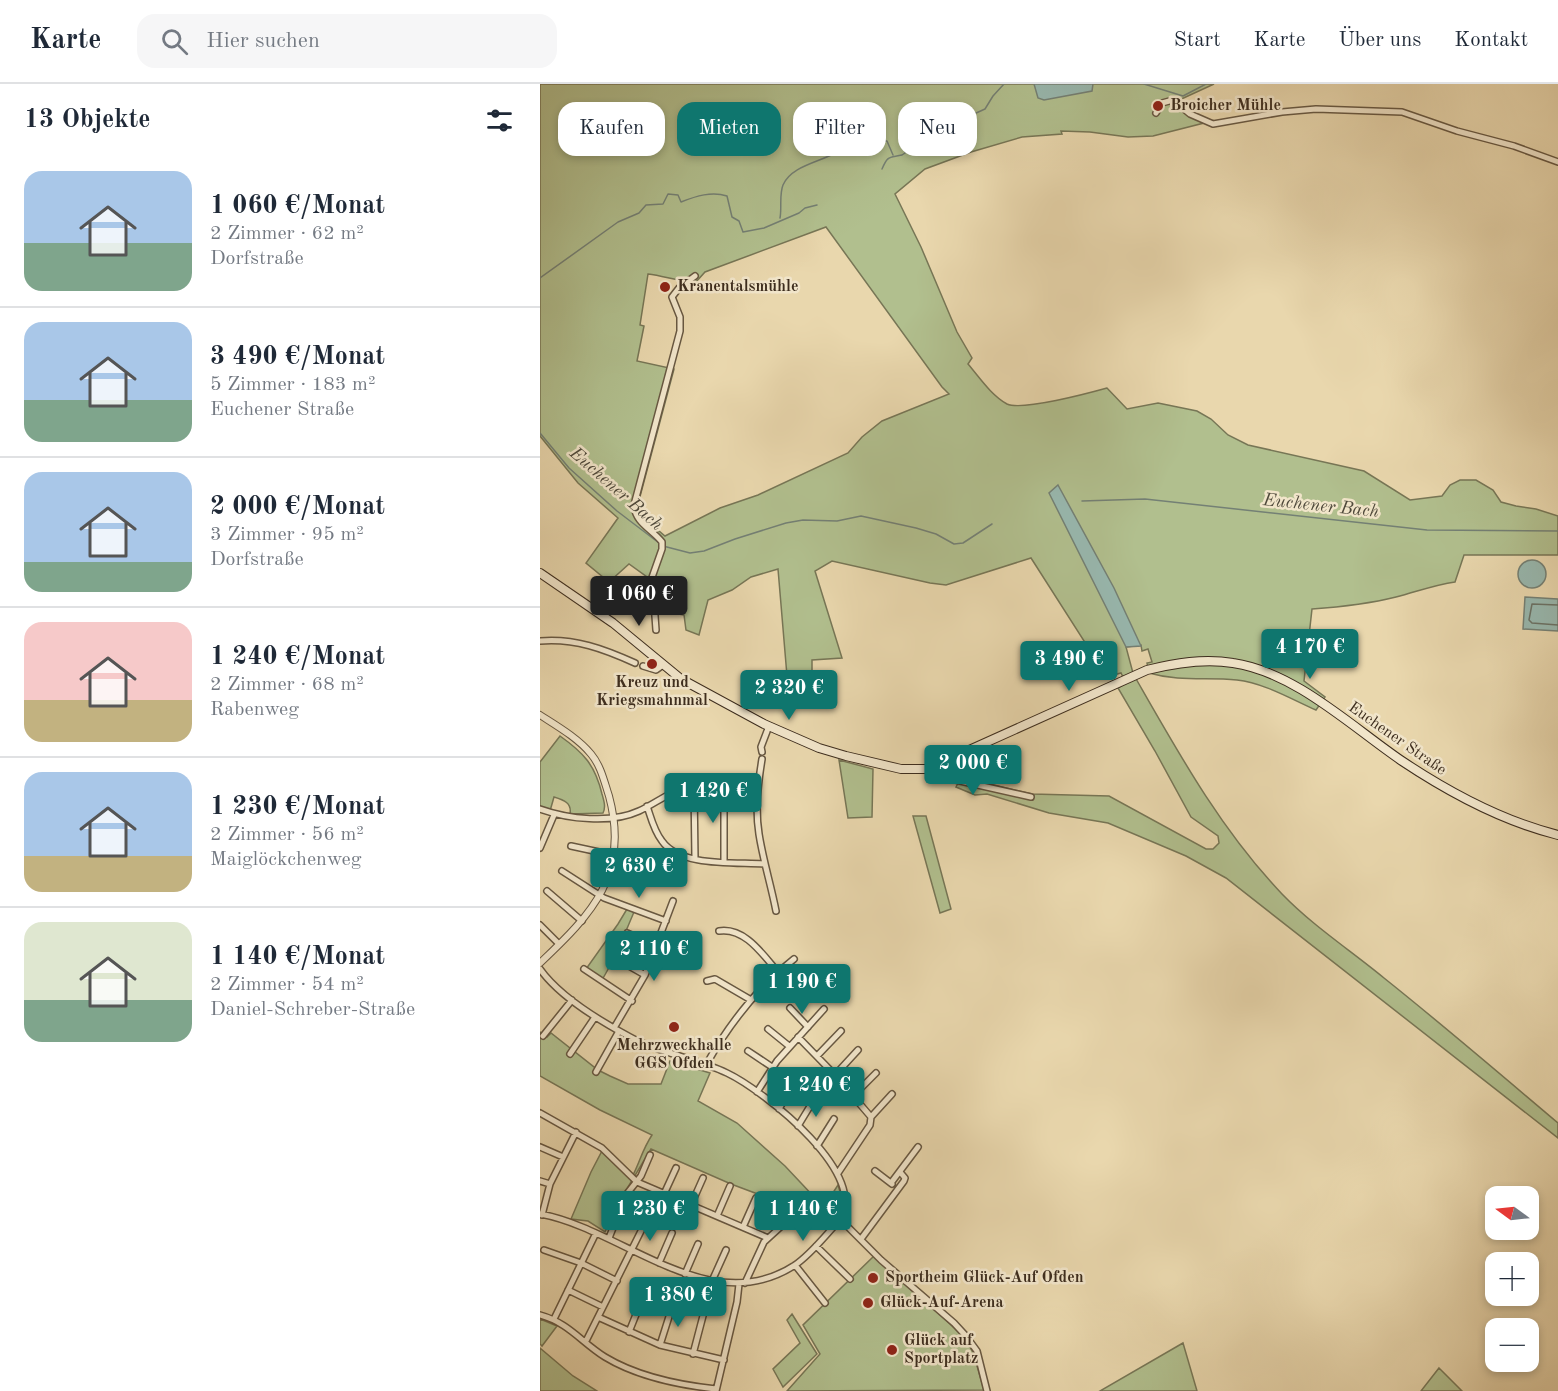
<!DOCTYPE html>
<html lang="de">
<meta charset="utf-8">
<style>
:root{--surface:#fff;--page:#f6f6f7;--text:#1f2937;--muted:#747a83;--line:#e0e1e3;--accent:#0f766e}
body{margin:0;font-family:"Old Standard TT",serif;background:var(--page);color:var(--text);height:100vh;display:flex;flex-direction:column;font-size:22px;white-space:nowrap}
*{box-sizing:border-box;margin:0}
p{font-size:20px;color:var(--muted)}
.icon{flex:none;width:33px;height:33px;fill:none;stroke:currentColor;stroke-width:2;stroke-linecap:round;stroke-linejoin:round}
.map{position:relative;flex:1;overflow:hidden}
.sheet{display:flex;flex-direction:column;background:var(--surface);width:540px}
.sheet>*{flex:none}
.hud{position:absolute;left:18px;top:18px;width:570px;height:54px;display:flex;gap:12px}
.needle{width:39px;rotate:285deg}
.controls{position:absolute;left:945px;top:1102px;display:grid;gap:12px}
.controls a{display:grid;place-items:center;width:54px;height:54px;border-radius:12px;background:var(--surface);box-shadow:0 3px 9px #0003;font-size:30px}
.price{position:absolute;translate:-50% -51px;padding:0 14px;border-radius:6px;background:var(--accent);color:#fff;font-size:20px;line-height:39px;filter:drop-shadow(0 2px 3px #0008)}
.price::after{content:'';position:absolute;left:50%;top:36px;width:18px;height:14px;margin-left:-9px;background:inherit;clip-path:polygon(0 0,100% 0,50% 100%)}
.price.current{background:#222;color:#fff}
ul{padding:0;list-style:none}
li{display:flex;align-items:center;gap:18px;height:150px;padding:0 24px}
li+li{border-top:2px solid var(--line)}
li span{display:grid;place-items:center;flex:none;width:168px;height:120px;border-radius:18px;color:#555}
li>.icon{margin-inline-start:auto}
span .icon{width:72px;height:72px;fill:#fffc;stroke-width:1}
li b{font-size:26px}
h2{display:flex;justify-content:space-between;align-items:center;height:72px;padding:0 24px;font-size:26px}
.pill{padding:0 21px;border-radius:18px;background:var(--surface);box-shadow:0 3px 9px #0003;font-size:21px;line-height:54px}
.pill.current{background:var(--accent);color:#fff}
header{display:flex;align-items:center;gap:36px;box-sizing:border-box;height:84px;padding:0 30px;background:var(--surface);border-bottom:2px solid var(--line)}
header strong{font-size:28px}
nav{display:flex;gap:33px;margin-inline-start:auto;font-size:21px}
.search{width:420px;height:54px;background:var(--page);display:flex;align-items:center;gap:15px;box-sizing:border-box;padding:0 21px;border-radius:18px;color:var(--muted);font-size:22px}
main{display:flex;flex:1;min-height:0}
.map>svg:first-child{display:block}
.green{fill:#b1bf8e;stroke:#777656;stroke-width:1.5;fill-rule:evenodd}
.water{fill:#98b8af;stroke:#748075;stroke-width:1.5}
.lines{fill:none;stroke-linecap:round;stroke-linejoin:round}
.shore{stroke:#6a7266;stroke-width:1.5}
.stream{stroke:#748075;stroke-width:1.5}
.minor-casing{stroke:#685842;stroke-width:8}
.tertiary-casing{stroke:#685842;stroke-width:8}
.secondary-casing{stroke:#3d2d1e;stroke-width:10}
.minor{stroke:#f1e5ca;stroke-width:5}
.tertiary{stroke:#f1e5ca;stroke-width:6}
.secondary{stroke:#f1e5ca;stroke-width:8}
.poi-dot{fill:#8f2418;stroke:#f1e5ca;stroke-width:2}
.labels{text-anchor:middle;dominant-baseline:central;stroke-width:5;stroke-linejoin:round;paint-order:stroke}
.poi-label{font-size:16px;font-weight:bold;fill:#3d2d1e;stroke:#f1e5ca;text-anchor:start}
.street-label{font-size:16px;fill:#3d2d1e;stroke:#f1e5ca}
.water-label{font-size:18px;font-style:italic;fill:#4f493b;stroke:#f1e5ca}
</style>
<header>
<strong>Karte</strong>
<div class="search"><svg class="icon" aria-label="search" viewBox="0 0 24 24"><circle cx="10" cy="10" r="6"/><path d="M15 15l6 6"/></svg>Hier suchen</div>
<nav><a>Start</a><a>Karte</a><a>Über uns</a><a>Kontakt</a></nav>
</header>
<main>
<section class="sheet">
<h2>13 Objekte<svg class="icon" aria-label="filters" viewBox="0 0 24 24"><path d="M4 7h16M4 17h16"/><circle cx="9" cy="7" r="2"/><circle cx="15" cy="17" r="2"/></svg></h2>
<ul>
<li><span style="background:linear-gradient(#a9c7e8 60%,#7fa58c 0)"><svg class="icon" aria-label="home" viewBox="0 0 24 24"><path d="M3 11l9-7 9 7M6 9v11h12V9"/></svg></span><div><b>1 060 €/Monat</b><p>2 Zimmer · 62 m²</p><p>Dorfstraße</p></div></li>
<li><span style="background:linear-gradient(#a9c7e8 65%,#7fa58c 0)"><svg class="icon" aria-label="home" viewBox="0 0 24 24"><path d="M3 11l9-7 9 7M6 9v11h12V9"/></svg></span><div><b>3 490 €/Monat</b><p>5 Zimmer · 183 m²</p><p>Euchener Straße</p></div></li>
<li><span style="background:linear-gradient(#a9c7e8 75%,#7fa58c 0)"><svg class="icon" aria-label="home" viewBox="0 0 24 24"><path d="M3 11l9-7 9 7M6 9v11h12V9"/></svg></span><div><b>2 000 €/Monat</b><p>3 Zimmer · 95 m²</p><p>Dorfstraße</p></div></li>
<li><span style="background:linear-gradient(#f6c9c9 65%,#c2b280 0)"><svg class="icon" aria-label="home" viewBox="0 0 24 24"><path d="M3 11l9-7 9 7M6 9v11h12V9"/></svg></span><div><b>1 240 €/Monat</b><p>2 Zimmer · 68 m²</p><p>Rabenweg</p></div></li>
<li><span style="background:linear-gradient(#a9c7e8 70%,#c2b280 0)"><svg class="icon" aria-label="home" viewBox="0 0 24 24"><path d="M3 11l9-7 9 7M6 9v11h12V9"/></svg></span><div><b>1 230 €/Monat</b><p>2 Zimmer · 56 m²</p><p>Maiglöckchenweg</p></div></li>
<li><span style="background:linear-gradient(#dfe7d0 65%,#7fa58c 0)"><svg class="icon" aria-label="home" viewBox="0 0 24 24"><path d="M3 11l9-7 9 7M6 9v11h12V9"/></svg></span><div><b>1 140 €/Monat</b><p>2 Zimmer · 54 m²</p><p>Daniel-Schreber-Straße</p></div></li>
</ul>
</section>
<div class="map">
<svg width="1018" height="1307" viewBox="0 0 1018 1307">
<rect width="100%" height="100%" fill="#e9d7ad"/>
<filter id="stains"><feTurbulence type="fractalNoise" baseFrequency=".00333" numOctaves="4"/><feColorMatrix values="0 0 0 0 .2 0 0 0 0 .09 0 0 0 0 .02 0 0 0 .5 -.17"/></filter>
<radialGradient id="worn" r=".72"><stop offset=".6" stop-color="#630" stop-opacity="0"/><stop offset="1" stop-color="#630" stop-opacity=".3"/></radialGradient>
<path class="green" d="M0,0H674L637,17L649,28L666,36L664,39L613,52L588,53L550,48L521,47L522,50L482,53L431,68L385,85L355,110L381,163L417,248L432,274L428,280C440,294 451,311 467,320C482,327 549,309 567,304L587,325L618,319L657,327L671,335L688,351L708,361L824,387L870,416L902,412L910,401L920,396H936L953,406L961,418L976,422L996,425L1018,432V471H924L915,498C894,501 876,508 856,513C828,520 800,523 772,525L764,597L785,613L776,626C751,615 724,599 697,596C666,593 640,598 609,589L607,579L612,578L608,565L602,567L601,561L586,563L593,589L583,593L581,589L567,593L491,474L406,501L390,499L292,477L275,487L302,574L272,576V591L247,592L238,485L211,493L192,506L168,516L159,551L146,546L144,531L138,530L143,509L117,500L89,480L69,498L46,479L78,434L38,399L0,352ZM286,143L402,303L409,310L342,337L322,353L308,369L218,411L180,424L125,452L99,430L98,420L134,285L97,277L104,242L100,241L108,190C125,192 139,198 156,198L165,188Z
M595,593C639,670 681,746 742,810C773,842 810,866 844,894C903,941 960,990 1018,1039V1054L686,794L646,772L568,739L509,729L447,710L435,711L416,703L421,693L492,710L569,712L666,765H673L679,759L678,752L651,733L615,667L578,604Z
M20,652C44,669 55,681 62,710C64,717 66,723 63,729L30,730C32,719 24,716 14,713L10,727L0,724V678Z
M299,676L333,685L332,733L308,734Z
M373,732H386L411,825L400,829Z
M87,825L94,828L75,873L62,896L46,885L78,840Z
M0,948L7,953L11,949L58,986L70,992L88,1000H121L130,977L170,989L158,1017L197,1039L245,1082L277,1116L283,1118L289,1115L298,1101C303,1114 302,1128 292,1138L191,1100L111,1065L77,1121L65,1148L48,1137L31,1135L51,1088L63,1065L92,1093C100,1078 102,1066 112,1051L60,1026L0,992Z
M335,1171L424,1253L433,1268L444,1306L247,1307L280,1270L263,1241Z
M252,1230L277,1270L243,1303L233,1285L260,1259L247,1236Z
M0,1235L17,1242L2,1262L0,1260Z
M643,1259L657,1307H560Z
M0,1264L33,1292L57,1307H0Z
M899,1284L922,1307H881Z"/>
<path class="water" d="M494,0H553L552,7L504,16L498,14Z
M518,401L574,504L601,562L586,563L509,409Z
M978 490a14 14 0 1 1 28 0a14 14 0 1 1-28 0Z
M985,513L1018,515V547L983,545Z"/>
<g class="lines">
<path class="shore" d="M1018,521L992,520L989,536L992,539L1018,541"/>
<path class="stream" d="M604,0L643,12L666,0
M342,85C348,71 349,74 362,71L368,67L373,54L392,57L396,54L401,45H414L421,40L425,34L445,25L453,12L464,0
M240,134C242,124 239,111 243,101C251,82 280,78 295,69C306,63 316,54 328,51L343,57H347L353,71
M0,194L78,138L99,129L106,121L123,120L128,110L138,111L141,118C156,112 172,107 187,112L192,133L199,137L203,148L224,144L259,129L265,124L277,121
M0,349L29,384L77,427L119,459
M542,417L605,415L887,446L1018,447
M123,462L150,469L164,467L195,455L246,439L263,436L297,437L321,432L376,444L396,450L414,460L423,459L452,440"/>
<defs>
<path id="minor" d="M616,29L622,19L633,16L650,30L673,40L742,28L776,25L862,28L917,47L974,62L1018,78
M110,499L113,504L116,546
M58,528L71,517L105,503L110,499L122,465V458C112,445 95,439 94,421L140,247V233L132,213L139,204L155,192
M0,557C35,554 64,565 95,579
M103,582L116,586L123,581
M222,668L221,663L229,642
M222,675C218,700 215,725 219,750C223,776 231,801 236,827
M387,685L398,692L491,713
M154,702L155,775
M107,722C111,734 114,747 122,757C140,783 195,778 224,780
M0,725C28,735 71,740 99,727C114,720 128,709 144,704C167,697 195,702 218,704
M31,762L73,771
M0,764L14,731
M184,777V702
M22,787L64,814L126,837
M7,807L42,837
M0,841L19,860
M179,847C205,843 223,871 238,888
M87,849L117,862
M75,874L105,891
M0,885C20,913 60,937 90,953C121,970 156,974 187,989C223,1006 336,1094 297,1139C284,1153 271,1170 255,1181C170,1237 83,1145 0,1130
M44,885L92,917
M167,897L175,895L211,916
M250,924L268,943
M74,944L105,891L133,817
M228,945L249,962
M3,952L32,916
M258,953L295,991L331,1033
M208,967L232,983
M30,970L55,933
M277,972L301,947
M166,981C189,940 217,904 254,875
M56,988L79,947
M295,991L318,966
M217,1008L237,977L284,925
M313,1012L336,989
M239,1025L256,995
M0,1029L62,1064L97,1098L228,1154
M258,1042L275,1014
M277,1062L294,1035
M0,1063L23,1073
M335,1087L352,1100
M298,1089L330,1041L331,1033L352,1010
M0,1097L10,1100
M351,1099L378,1063
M124,1110L136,1084
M151,1121L163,1094
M2,1131L10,1100L36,1048
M177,1132L190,1102
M300,1135L341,1176L414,1239L426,1252L437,1267L447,1307
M203,1143L216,1114
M69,1154L86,1111L101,1092L110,1071
M321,1155L364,1097L365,1094L360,1088
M276,1162L310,1195
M4,1166L41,1179L77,1197
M119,1179L132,1149
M255,1181L285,1219
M145,1190L158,1160
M172,1197L186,1166
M205,1199L224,1158L259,1126
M28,1206L63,1223
M0,1231C29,1239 41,1258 65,1273C98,1293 139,1301 176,1305
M58,1233L120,1261L184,1276
M14,1235L56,1149
M89,1248L105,1208
M46,1257L106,1137
M120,1261L133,1220
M153,1270L164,1228
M176,1307L197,1218L199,1200"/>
<path id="tertiary" d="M0,631C17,642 38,654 51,670C61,682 64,697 69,712C90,790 53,829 0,879"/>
<path id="secondary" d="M0,489L73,539L141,595L224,640L279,664L306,672L361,685H387L607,586C635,579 664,574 693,579C755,588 812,643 862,677C910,709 962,737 1018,751"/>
</defs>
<use href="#minor" class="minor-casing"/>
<use href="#tertiary" class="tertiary-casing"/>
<use href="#secondary" class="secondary-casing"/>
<use href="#minor" class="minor"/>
<use href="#tertiary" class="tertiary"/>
<use href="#secondary" class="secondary"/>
</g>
<g class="poi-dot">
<circle cx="618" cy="22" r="6"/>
<circle cx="125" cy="203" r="6"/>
<circle cx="112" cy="580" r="6"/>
<circle cx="134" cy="943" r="6"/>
<circle cx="333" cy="1194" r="6"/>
<circle cx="328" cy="1219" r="6"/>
<circle cx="352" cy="1266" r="6"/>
</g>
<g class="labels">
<g class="poi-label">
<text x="630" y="22">Broicher Mühle</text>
<text x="137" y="203">Kranentalsmühle</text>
<text x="112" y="599" text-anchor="middle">Kreuz und<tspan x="112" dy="18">Kriegsmahnmal</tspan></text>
<text x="134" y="962" text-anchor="middle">Mehrzweckhalle<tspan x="134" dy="18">GGS Ofden</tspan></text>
<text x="345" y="1194">Sportheim Glück-Auf Ofden</text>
<text x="340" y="1219">Glück-Auf-Arena</text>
<text x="364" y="1257">Glück auf<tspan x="364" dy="18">Sportplatz</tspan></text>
</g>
<g class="street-label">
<text transform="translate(857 655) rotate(35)">Euchener Straße</text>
</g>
<g class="water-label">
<text transform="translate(76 405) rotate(41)">Euchener Bach</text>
<text transform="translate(781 422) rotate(6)">Euchener Bach</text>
</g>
</g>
<rect width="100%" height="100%" filter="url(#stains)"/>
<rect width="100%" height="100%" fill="url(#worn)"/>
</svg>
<div class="controls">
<a><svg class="needle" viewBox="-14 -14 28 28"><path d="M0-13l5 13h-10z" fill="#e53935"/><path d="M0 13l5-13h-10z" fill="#747a83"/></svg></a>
<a>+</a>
<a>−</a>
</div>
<b class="price current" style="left:99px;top:543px">1 060 €</b>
<b class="price" style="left:770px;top:596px">4 170 €</b>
<b class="price" style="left:529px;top:608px">3 490 €</b>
<b class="price" style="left:249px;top:637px">2 320 €</b>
<b class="price" style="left:433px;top:712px">2 000 €</b>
<b class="price" style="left:173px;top:740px">1 420 €</b>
<b class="price" style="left:99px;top:815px">2 630 €</b>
<b class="price" style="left:114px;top:898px">2 110 €</b>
<b class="price" style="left:262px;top:931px">1 190 €</b>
<b class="price" style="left:276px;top:1034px">1 240 €</b>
<b class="price" style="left:110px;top:1158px">1 230 €</b>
<b class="price" style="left:263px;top:1158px">1 140 €</b>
<b class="price" style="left:138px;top:1244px">1 380 €</b>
<div class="hud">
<a class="pill">Kaufen</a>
<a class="pill current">Mieten</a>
<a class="pill">Filter</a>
<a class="pill">Neu</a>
</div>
</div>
</main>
